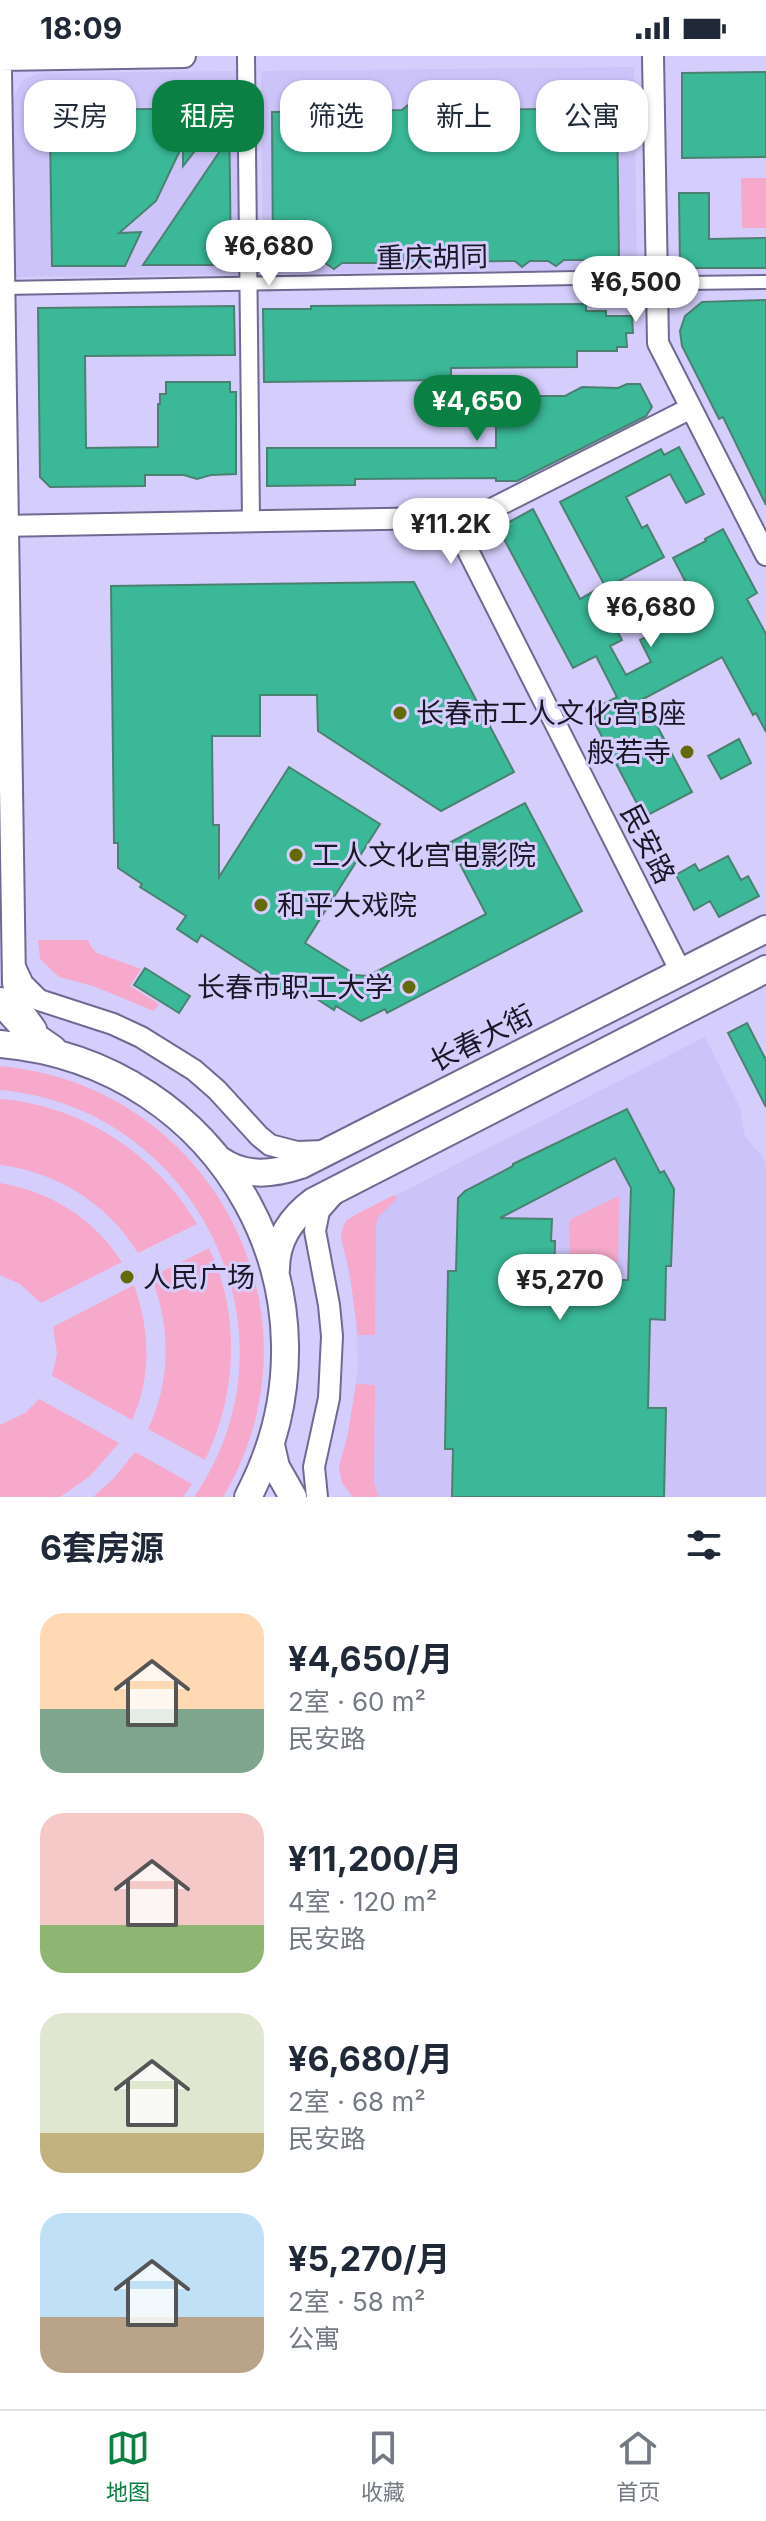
<!DOCTYPE html>
<html lang="zh">
<meta charset="utf-8">
<style>
:root{--surface:#fff;--page:#f6f6f7;--text:#1f2937;--muted:#747a83;--line:#e0e1e3;--accent:#0b8043}
body{margin:0;font-family:Inter,"Noto Sans SC",sans-serif;background:var(--page);color:var(--text);height:100vh;display:flex;flex-direction:column;font-size:30px;white-space:nowrap}
*{box-sizing:border-box;margin:0}
p{font-size:26px;color:var(--muted)}
.icon{flex:none;width:44px;height:44px;fill:none;stroke:currentColor;stroke-width:2;stroke-linecap:round;stroke-linejoin:round}
.map{position:relative;height:1441px;overflow:hidden}
.sheet{display:flex;flex-direction:column;background:var(--surface);flex:1}
.sheet>*{flex:none}
.hud{position:absolute;left:24px;top:24px;width:718px;height:72px;display:flex;gap:16px}
.price{position:absolute;translate:-50% -68px;padding:0 18px;border-radius:28px;background:#fff;color:#222;font-size:26px;line-height:52px;filter:drop-shadow(0 2px 4px #0008)}
.price::after{content:'';position:absolute;left:50%;top:48px;width:24px;height:18px;margin-left:-12px;background:inherit;clip-path:polygon(0 0,100% 0,50% 100%)}
.price.active{background:var(--accent);color:#fff}
ul{padding:0;list-style:none}
li{display:flex;align-items:center;gap:24px;height:200px;padding:0 40px}
li span{display:grid;place-items:center;flex:none;width:224px;height:160px;border-radius:24px;color:#555}
li>.icon{margin-inline-start:auto}
span .icon{width:96px;height:96px;fill:#fffc;stroke-width:1}
li b{font-size:34px}
h2{display:flex;justify-content:space-between;align-items:center;height:96px;padding:0 40px;font-size:34px}
.pill{padding:0 28px;border-radius:24px;background:var(--surface);box-shadow:0 2px 6px #0004;font-size:28px;line-height:72px}
.pill.active{background:var(--accent);color:#fff}
.status{display:flex;justify-content:space-between;align-items:center;height:56px;padding:0 40px;background:var(--surface);direction:ltr}
.status svg{height:22px;fill:currentColor}
.dock{display:flex;justify-content:space-around;align-items:center;height:112px;border-top:2px solid var(--line);background:var(--surface);font-size:22px;color:var(--muted)}
.dock a{display:grid;justify-items:center;gap:4px}
.dock .active{color:var(--accent)}
.map>svg:first-child{display:block}
.built{fill:#ccc3f8}
.green{fill:#f6a9ca}
.building{fill:#3ab898;stroke:#4b8170;stroke-width:2;fill-rule:evenodd}
.lines{fill:none;stroke-linecap:round;stroke-linejoin:round}
.pedestrian-casing{stroke:#706991;stroke-width:16}
.minor-casing{stroke:#706991;stroke-width:20}
.tertiary-casing{stroke:#706991;stroke-width:24}
.secondary-casing{stroke:#706991;stroke-width:26}
.primary-casing{stroke:#706991;stroke-width:30}
.pedestrian{stroke:#fff;stroke-width:12}
.minor{stroke:#fff;stroke-width:16}
.tertiary{stroke:#fff;stroke-width:20}
.secondary{stroke:#fff;stroke-width:22}
.primary{stroke:#fff;stroke-width:26}
.poi-dot{fill:#656908;stroke:#d5cefc;stroke-width:3}
.labels{text-anchor:middle;dominant-baseline:central;stroke-width:6;stroke-linejoin:round;paint-order:stroke}
.street-label{font-size:28px;fill:#1a1727;stroke:#d5cefc}
.poi-label{font-size:28px;fill:#1a1727;stroke:#d5cefc;text-anchor:start}
</style>
<div class="status"><b>18:09</b><svg viewBox="0 0 49 12"><path d="M0 12V9h3v3zM5 12V6h3v6zM10 12V3h3v9zM15 12V0h3v12zM26 1h20v11H26zM47 4h2v5h-2z"/></svg></div>
<div class="map">
<svg width="766" height="1441" viewBox="0 0 766 1441">
<rect width="100%" height="100%" fill="#d5cefc"/>
<path class="built" d="M634,11L637,213L263,218L261,15Z
M239,15L241,218L15,221L13,43L21,27L26,22L40,17Z
M705,981L740,1052L745,1080L766,1106V1441H353L342,1427L339,1411L348,1378L358,1312L355,1246L341,1181L346,1165Z"/>
<path class="green" d="M741,122H766V172H742Z
M38,884H88L92,892L97,897L141,913L130,930L159,948L154,955L93,930L59,921L40,903Z
M0,1010C211,1029 332,1258 223,1441H194C308,1277 196,1051 0,1034Z
M0,1043C81,1049 156,1098 197,1168L138,1197C108,1148 57,1116 0,1109Z
M0,1127C52,1136 93,1162 122,1206L41,1247L20,1228L0,1219Z
M394,1139L397,1142L378,1161L376,1169L375,1279H358L349,1213L341,1181L343,1171L346,1165L355,1159Z
M619,1140L618,1206L570,1209L569,1167L571,1163Z
M209,1192C241,1258 237,1339 205,1404L148,1373C171,1326 171,1269 151,1221Z
M134,1229C150,1274 152,1320 132,1364L52,1320L57,1298L53,1271Z
M356,1328L375,1329L374,1427L379,1441H353L342,1427L339,1411L348,1378Z
M39,1343L119,1387L90,1420L60,1441H0V1369L25,1357Z
M135,1396L192,1428L183,1441H93L114,1422Z"/>
<path class="building" d="M766,16V101L682,102V17Z
M438,36L457,40L475,54L617,52L619,204H564L556,210L548,205H530L522,211L515,205L425,206L418,212L410,206L392,207L384,212L377,207H342L334,213L325,207H307L300,213L291,208H273L272,56L402,54L419,40Z
M229,52L231,209H143L224,89L209,77L183,110V88L156,145L119,177L141,176L125,210H52L50,77L57,60L74,54Z
M679,137H709V183L766,182V212H692V209H680Z
M766,244V449L723,361L719,363L682,290L680,275L685,260L702,246Z
M586,248V255H606V260H632L633,277H626L627,291H617V295H577V311L451,312V324L264,326L263,253H311V250Z
M234,250L235,299L85,300L86,392L158,391V348H160V338H166V326H230V336H236V418L211,419L197,423L184,419H145V430L50,431L40,421L38,252Z
M627,328H640L652,351L646,360L517,425H496V422L355,423V429L267,430V392H496V340H565L582,331L618,332Z
M679,391L704,438L686,447L670,418L626,441L642,472L647,469L664,501L606,532L560,446L661,393L664,399Z
M533,453L580,543L596,534L622,584L610,590L626,619L651,606L640,584L700,553L673,502L706,485L705,483L723,473L757,537L747,543L766,578V676L756,657L753,659L722,601L643,643L692,736L644,761L589,656L617,641L596,600L573,612L498,472Z
M414,526L514,716L441,755L318,675L317,639H260V680H212L213,769H219V821L289,711L380,768L305,887L356,919L368,920L486,858L449,787L525,747L582,855L387,957L385,953L361,965L336,950L334,954L289,925L280,938L261,926L265,920L201,879L197,886L177,873L186,860L140,831L142,828L118,812V787H114L111,530Z
M739,683L751,707L721,723L708,700Z
M728,800L741,824L748,820L759,840L719,861L710,845L694,854L676,819L695,808L699,815Z
M145,912L190,940L179,957L134,929Z
M747,967L766,1004V1051L728,977Z
M627,1053L660,1117L664,1115L674,1133L671,1210H666L665,1264L650,1263L648,1352H666L664,1441H452L453,1393H445L448,1215H456L458,1142L465,1135L513,1110V1108ZM615,1102L631,1132L628,1224H616V1238L596,1237V1242L554,1241L555,1185H551L552,1163L500,1162Z"/>
<g class="lines">
<defs>
<path id="pedestrian" d="M3,232L632,221L685,227L766,226"/>
<path id="minor" d="M246,0L251,465"/>
<path id="tertiary" d="M653,0L658,287L766,499
M0,470L439,462L449,464L456,471L681,916
M456,471L691,352
M15,911L23,928L39,944L113,968L141,981L194,1014L217,1034L259,1080L270,1089L297,1096L325,1095
M317,1441L314,1411L329,1342L332,1280L329,1249L315,1175L319,1155L333,1139"/>
<path id="secondary" d="M0,3L184,0
M0,16L14,927L22,955L35,973"/>
<path id="primary" d="M0,945L27,975L53,993
M0,988C224,1007 353,1242 248,1441
M220,1104C245,1122 274,1118 301,1109L766,873
M276,1213C276,1184 292,1161 314,1145L766,913
M271,1389L276,1411L293,1441"/>
</defs>
<use href="#pedestrian" class="pedestrian-casing"/>
<use href="#minor" class="minor-casing"/>
<use href="#tertiary" class="tertiary-casing"/>
<use href="#secondary" class="secondary-casing"/>
<use href="#primary" class="primary-casing"/>
<use href="#pedestrian" class="pedestrian"/>
<use href="#minor" class="minor"/>
<use href="#tertiary" class="tertiary"/>
<use href="#secondary" class="secondary"/>
<use href="#primary" class="primary"/>
</g>
<g class="poi-dot">
<circle cx="400" cy="657" r="8"/>
<circle cx="687" cy="696" r="8"/>
<circle cx="296" cy="799" r="8"/>
<circle cx="261" cy="849" r="8"/>
<circle cx="409" cy="931" r="8"/>
<circle cx="127" cy="1221" r="8"/>
</g>
<g class="labels">
<g class="street-label">
<text transform="translate(432 201) rotate(-1)">重庆胡同</text>
<text transform="translate(648 788) rotate(63)">民安路</text>
<text transform="translate(481 982) rotate(-27)">长春大街</text>
</g>
<g class="poi-label">
<text x="416" y="657">长春市工人文化宫B座</text>
<text x="671" y="696" text-anchor="end">般若寺</text>
<text x="312" y="799">工人文化宫电影院</text>
<text x="277" y="849">和平大戏院</text>
<text x="393" y="931" text-anchor="end">长春市职工大学</text>
<text x="143" y="1221">人民广场</text>
</g>
</g>
</svg>
<b class="price" style="left:269px;top:232px">¥6,680</b>
<b class="price" style="left:636px;top:268px">¥6,500</b>
<b class="price active" style="left:477px;top:387px">¥4,650</b>
<b class="price" style="left:451px;top:510px">¥11.2K</b>
<b class="price" style="left:651px;top:593px">¥6,680</b>
<b class="price" style="left:560px;top:1266px">¥5,270</b>
<div class="hud">
<a class="pill">买房</a>
<a class="pill active">租房</a>
<a class="pill">筛选</a>
<a class="pill">新上</a>
<a class="pill">公寓</a>
</div>
</div>
<section class="sheet">
<h2>6套房源<svg class="icon" aria-label="filters" viewBox="0 0 24 24"><path d="M4 7h16M4 17h16"/><circle cx="9" cy="7" r="2"/><circle cx="15" cy="17" r="2"/></svg></h2>
<ul>
<li><span style="background:linear-gradient(#ffd9b3 60%,#7fa58c 0)"><svg class="icon" aria-label="home" viewBox="0 0 24 24"><path d="M3 11l9-7 9 7M6 9v11h12V9"/></svg></span><div><b>¥4,650/月</b><p>2室 · 60 m²</p><p>民安路</p></div></li>
<li><span style="background:linear-gradient(#f6c9c9 70%,#8fb573 0)"><svg class="icon" aria-label="home" viewBox="0 0 24 24"><path d="M3 11l9-7 9 7M6 9v11h12V9"/></svg></span><div><b>¥11,200/月</b><p>4室 · 120 m²</p><p>民安路</p></div></li>
<li><span style="background:linear-gradient(#dfe7d0 75%,#c2b280 0)"><svg class="icon" aria-label="home" viewBox="0 0 24 24"><path d="M3 11l9-7 9 7M6 9v11h12V9"/></svg></span><div><b>¥6,680/月</b><p>2室 · 68 m²</p><p>民安路</p></div></li>
<li><span style="background:linear-gradient(#bfe0f5 65%,#b9a48a 0)"><svg class="icon" aria-label="home" viewBox="0 0 24 24"><path d="M3 11l9-7 9 7M6 9v11h12V9"/></svg></span><div><b>¥5,270/月</b><p>2室 · 58 m²</p><p>公寓</p></div></li>
</ul>
</section>
<nav class="dock">
<a class="active"><svg class="icon" aria-label="map" viewBox="0 0 24 24"><path d="M3 6l6-2 6 2 6-2v14l-6 2-6-2-6 2zM9 4v14M15 6v14"/></svg>地图</a>
<a><svg class="icon" aria-label="saved" viewBox="0 0 24 24"><path d="M7 4h10v16l-5-4-5 4z"/></svg>收藏</a>
<a><svg class="icon" aria-label="home" viewBox="0 0 24 24"><path d="M3 11l9-7 9 7M6 9v11h12V9"/></svg>首页</a>
</nav>
